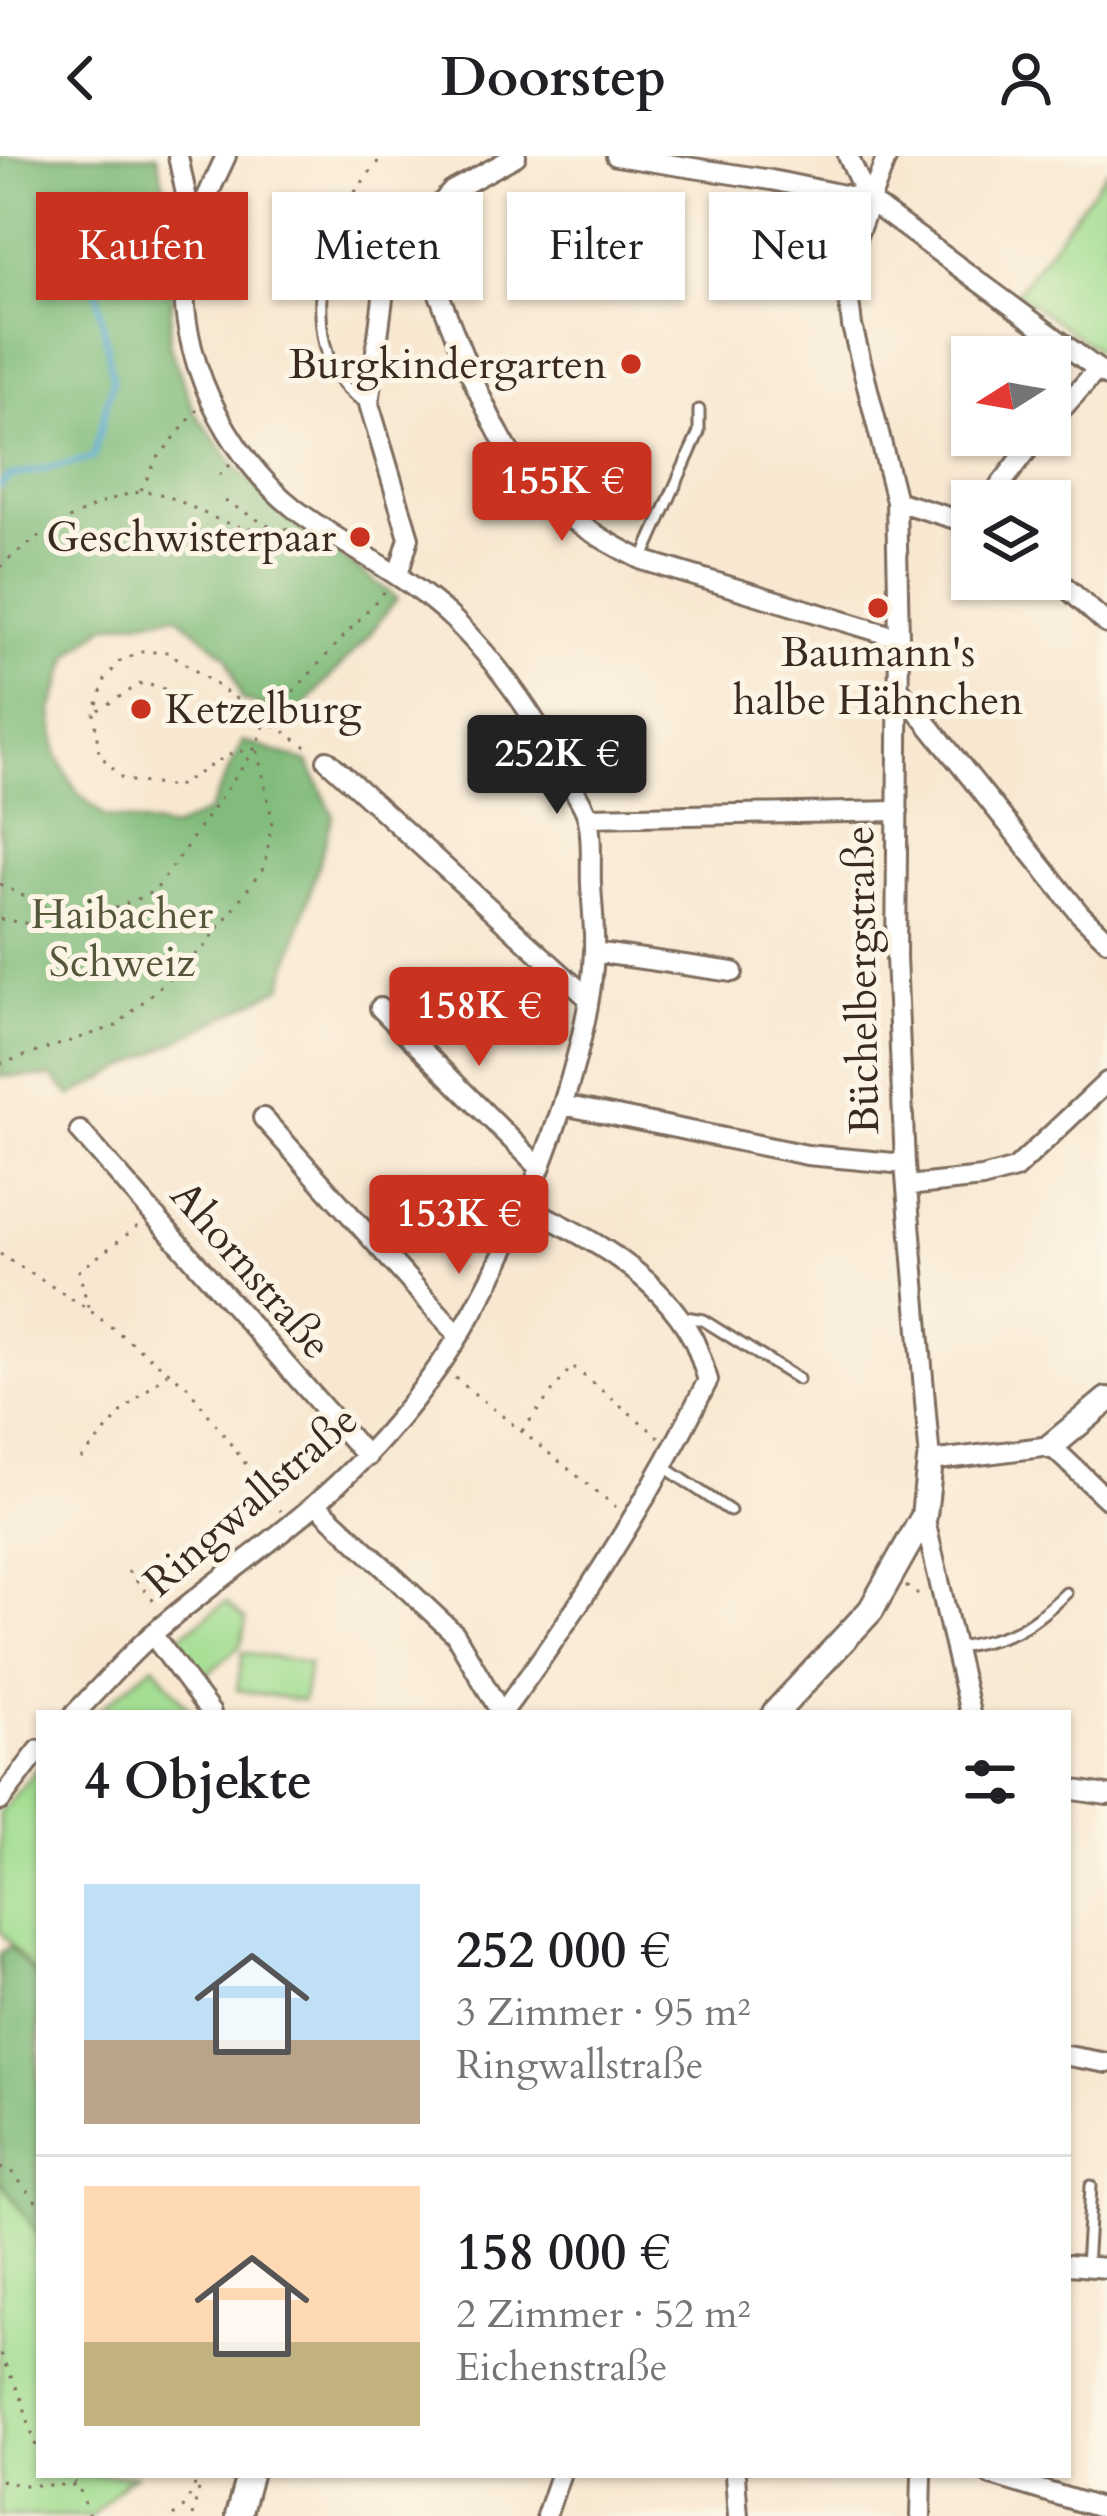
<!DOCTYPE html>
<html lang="de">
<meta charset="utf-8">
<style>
:root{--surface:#fff;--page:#f6f6f6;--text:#202124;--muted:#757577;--line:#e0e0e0;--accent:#c8321e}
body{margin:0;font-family:Cardo,serif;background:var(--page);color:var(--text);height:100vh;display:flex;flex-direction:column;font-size:45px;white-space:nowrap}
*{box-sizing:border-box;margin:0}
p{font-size:39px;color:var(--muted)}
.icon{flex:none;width:66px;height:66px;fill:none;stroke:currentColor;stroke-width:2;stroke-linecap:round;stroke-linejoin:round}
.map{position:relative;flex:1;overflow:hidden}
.drawer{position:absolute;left:36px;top:1554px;width:1035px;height:768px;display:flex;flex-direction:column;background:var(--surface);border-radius:0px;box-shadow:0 3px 9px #0004}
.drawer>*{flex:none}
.guide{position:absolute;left:36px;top:36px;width:1035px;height:108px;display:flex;gap:24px}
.needle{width:78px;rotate:259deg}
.tools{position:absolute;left:951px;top:180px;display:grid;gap:24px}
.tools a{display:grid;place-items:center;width:120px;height:120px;border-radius:0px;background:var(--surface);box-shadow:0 3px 9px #0004;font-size:60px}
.price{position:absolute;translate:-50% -102px;padding:0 27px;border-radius:12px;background:var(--accent);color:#fff;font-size:39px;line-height:78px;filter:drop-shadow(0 3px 6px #0008)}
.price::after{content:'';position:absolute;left:50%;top:72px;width:36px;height:27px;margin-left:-18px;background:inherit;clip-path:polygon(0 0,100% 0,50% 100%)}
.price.active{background:#222;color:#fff}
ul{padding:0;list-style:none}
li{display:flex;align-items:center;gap:36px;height:300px;padding:0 48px}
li+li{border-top:3px solid var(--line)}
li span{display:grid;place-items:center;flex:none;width:336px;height:240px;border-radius:0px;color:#555}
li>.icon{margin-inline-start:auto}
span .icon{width:144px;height:144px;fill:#fffc;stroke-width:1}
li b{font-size:51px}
h2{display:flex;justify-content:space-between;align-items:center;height:144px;padding:0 48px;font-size:51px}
.pill{padding:0 42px;border-radius:0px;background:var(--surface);box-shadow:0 3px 9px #0004;font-size:42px;line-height:108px}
.pill.active{background:var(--accent);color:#fff}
header{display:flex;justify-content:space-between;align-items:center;height:156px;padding:0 48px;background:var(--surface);font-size:54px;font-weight:700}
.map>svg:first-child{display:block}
.green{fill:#a2dd91;stroke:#6e8458;stroke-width:3}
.forest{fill:#81bc7b;stroke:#5e734c;stroke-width:3}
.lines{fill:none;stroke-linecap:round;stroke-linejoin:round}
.stream{stroke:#54a7cf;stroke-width:6}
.service-casing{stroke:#7d6c5d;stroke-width:15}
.minor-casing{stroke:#7d6c5d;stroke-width:24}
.tertiary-casing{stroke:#7d6c5d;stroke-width:30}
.path{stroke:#7d6c5d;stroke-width:3;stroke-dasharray:3 9;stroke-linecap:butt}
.service{stroke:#fff;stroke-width:9}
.minor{stroke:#fff;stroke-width:18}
.tertiary{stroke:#fff;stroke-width:24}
.poi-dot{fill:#c8321e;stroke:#fcf5e5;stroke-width:4.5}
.labels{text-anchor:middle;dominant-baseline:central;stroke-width:10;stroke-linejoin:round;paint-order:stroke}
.poi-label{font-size:42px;fill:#3b2a1e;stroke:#fcf5e5;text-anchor:end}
.park-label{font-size:42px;fill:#55573b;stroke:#fcf5e5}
.street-label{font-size:42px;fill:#3b2a1e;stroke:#fcf5e5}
</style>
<header><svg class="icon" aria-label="back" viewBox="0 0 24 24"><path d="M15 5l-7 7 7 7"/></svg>Doorstep<svg class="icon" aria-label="person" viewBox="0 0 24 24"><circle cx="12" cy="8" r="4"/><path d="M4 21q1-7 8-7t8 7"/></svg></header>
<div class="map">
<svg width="1107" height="2360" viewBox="0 0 1107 2360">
<rect width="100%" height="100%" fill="#fcf5e5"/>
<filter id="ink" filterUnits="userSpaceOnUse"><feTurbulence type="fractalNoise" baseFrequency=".00833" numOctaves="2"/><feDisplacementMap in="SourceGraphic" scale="24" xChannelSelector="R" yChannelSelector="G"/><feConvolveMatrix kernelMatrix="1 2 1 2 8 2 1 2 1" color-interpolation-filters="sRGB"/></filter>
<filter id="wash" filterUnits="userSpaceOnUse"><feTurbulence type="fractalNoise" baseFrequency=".004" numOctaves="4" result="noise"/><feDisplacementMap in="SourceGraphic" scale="48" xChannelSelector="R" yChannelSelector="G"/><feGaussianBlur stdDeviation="2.7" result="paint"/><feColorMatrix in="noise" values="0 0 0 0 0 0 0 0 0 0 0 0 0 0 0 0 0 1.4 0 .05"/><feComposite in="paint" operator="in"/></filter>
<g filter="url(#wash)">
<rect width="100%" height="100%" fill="#f8e8d2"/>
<path class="green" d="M1107,15V201L1016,137Z
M226,1446L246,1464L241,1489L201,1524L177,1488L180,1480Z
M243,1496L309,1507L303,1545L237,1534Z
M154,1509L192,1557H95Z
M39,1610V1824L0,1775V1657Z
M0,2024L39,2080V2319H137L126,2324L91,2360H0Z"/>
<path class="forest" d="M0,0H157L176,83L169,188L195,257L235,310L282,357L397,442L366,483L294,560L242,544L227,500L177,459L106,469L70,499L52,554L57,600L76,635L104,660L173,673L209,655L243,585L308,606L333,659L282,831L71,940L53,921L0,920Z
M10,1790L39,1824V2080L0,2024V1798Z"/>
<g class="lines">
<path class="stream" d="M0,330L8,321L93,302L113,223L95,125"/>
</g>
</g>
<g filter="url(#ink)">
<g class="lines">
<defs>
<path id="service" d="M324,105C317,155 317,224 369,248
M642,404L699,276V254
M680,1160L703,1164L798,1223
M663,1310L730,1355
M954,1492C1009,1481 1024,1477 1066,1437
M1086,2111L1091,2030"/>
<path id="minor" d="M178,0L193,72
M616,0L771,24L868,44L1107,220
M848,0L868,44
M887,0L855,85L847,128L852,170L896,345L899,482L896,801L905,1008L930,1305L1051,1290L1107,1343
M415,77C445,149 478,254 522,315C550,354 600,383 642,404L899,482
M1050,266L1098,213
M896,345L972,368
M988,345L1039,279
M1050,417L1107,468
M398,419L409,382L369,248L386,120L415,77L452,35L516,0
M898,531L1080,758L1107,784
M327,604L588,842
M588,661L898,655
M594,796L733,816
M380,852L539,1011
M563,949L807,999L905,1008
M263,962L459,1180
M80,975L367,1301
M907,1030L982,1022L1015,1013L1107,926
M316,1348L455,1478L501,1557
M924,1360L970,1557
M152,1478L211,1557
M75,1557C102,1530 127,1500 156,1475C209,1429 269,1390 321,1343C366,1303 407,1256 442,1206C509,1109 590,913 594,795C595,773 592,750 591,728C590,707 593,680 587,660C584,649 575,637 570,626C539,566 501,510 453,463C406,418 346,392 295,353C227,300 174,195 186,108C191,69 210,35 226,0
M502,1557C579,1453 651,1341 708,1224C703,1210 699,1194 692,1181C657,1117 587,1080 525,1050
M1068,1633L1107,1639
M0,1645L39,1594
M1068,1900L1107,1907
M1068,2109L1107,2112
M735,2319L738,2360
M991,2319L1107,2354
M546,2360L560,2319
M921,2360L922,2319"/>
<path id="tertiary" d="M1051,1290L1107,1244
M775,1557L871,1454L924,1360L930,1305
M238,2360L249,2319"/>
</defs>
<use href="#service" class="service-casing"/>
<use href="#minor" class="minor-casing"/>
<use href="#tertiary" class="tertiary-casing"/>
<path class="path" d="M328,89L337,60L382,0
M219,319L231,308
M141,334L157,303L197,254
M225,345L272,372
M0,411C27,385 117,327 156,337C182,343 206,361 233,369C251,374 270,373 288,373
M98,554L142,527L168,534L200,556L264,566
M255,592L228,599L176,631L124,624L99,598L94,557L105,524L119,506L141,496H168L311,594
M0,728L43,750L62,770
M0,763L66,774L155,735L256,592L265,567L385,435
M0,908L116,870L205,790L265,710L272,663L257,593
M0,1098L88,1153L187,1230L281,1355
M88,1151L79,1115L138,1070
M455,1222L616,1351
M522,1275L572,1210L659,1281
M81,1303L125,1253L167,1217
M128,1415L157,1449
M906,1430L923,1442
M0,2012L11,2015L39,2049
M0,2198L21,2241L39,2300
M65,2319L76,2327
M0,2324L19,2329H78L89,2360
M173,2360L185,2350L200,2319
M192,2360L203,2319"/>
<use href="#service" class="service"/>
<use href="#minor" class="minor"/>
<use href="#tertiary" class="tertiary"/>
</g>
</g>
<g class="poi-dot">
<circle cx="631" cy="208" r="12"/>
<circle cx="360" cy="381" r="12"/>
<circle cx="878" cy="452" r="12"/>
<circle cx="141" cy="553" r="12"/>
</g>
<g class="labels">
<g class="poi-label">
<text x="607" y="208">Burgkindergarten</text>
<text x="336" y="381">Geschwisterpaar</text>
<text x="878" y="496" text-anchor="middle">Baumann's<tspan x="878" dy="48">halbe Hähnchen</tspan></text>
<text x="165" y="553" text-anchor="start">Ketzelburg</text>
</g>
<g class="park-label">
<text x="122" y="758">Haibacher<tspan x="122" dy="48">Schweiz</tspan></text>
</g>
<g class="street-label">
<text transform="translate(862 824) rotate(-91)">Büchelbergstraße</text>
<text transform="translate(251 1114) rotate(49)">Ahornstraße</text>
<text transform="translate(251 1345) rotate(-41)">Ringwallstraße</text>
</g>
</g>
</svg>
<div class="tools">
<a><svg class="needle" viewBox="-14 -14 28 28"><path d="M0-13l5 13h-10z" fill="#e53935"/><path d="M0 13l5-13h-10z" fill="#757577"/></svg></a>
<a><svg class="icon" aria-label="layers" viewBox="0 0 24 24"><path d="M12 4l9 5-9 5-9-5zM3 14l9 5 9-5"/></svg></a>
</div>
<b class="price" style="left:562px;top:388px">155K €</b>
<b class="price active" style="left:557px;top:661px">252K €</b>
<b class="price" style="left:479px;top:913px">158K €</b>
<b class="price" style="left:459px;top:1121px">153K €</b>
<div class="guide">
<a class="pill active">Kaufen</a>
<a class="pill">Mieten</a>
<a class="pill">Filter</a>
<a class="pill">Neu</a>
</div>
<section class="drawer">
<h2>4 Objekte<svg class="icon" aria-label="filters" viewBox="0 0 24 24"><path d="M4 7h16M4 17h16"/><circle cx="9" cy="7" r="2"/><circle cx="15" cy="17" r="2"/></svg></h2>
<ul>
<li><span style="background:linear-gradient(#bfe0f5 65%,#b9a48a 0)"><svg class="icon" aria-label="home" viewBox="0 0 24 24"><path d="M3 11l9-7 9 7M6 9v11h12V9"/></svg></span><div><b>252 000 €</b><p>3 Zimmer · 95 m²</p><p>Ringwallstraße</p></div></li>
<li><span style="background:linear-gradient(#ffd9b3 65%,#c2b280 0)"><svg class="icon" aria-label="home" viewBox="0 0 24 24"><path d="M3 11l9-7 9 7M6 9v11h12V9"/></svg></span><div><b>158 000 €</b><p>2 Zimmer · 52 m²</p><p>Eichenstraße</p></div></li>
</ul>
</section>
</div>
